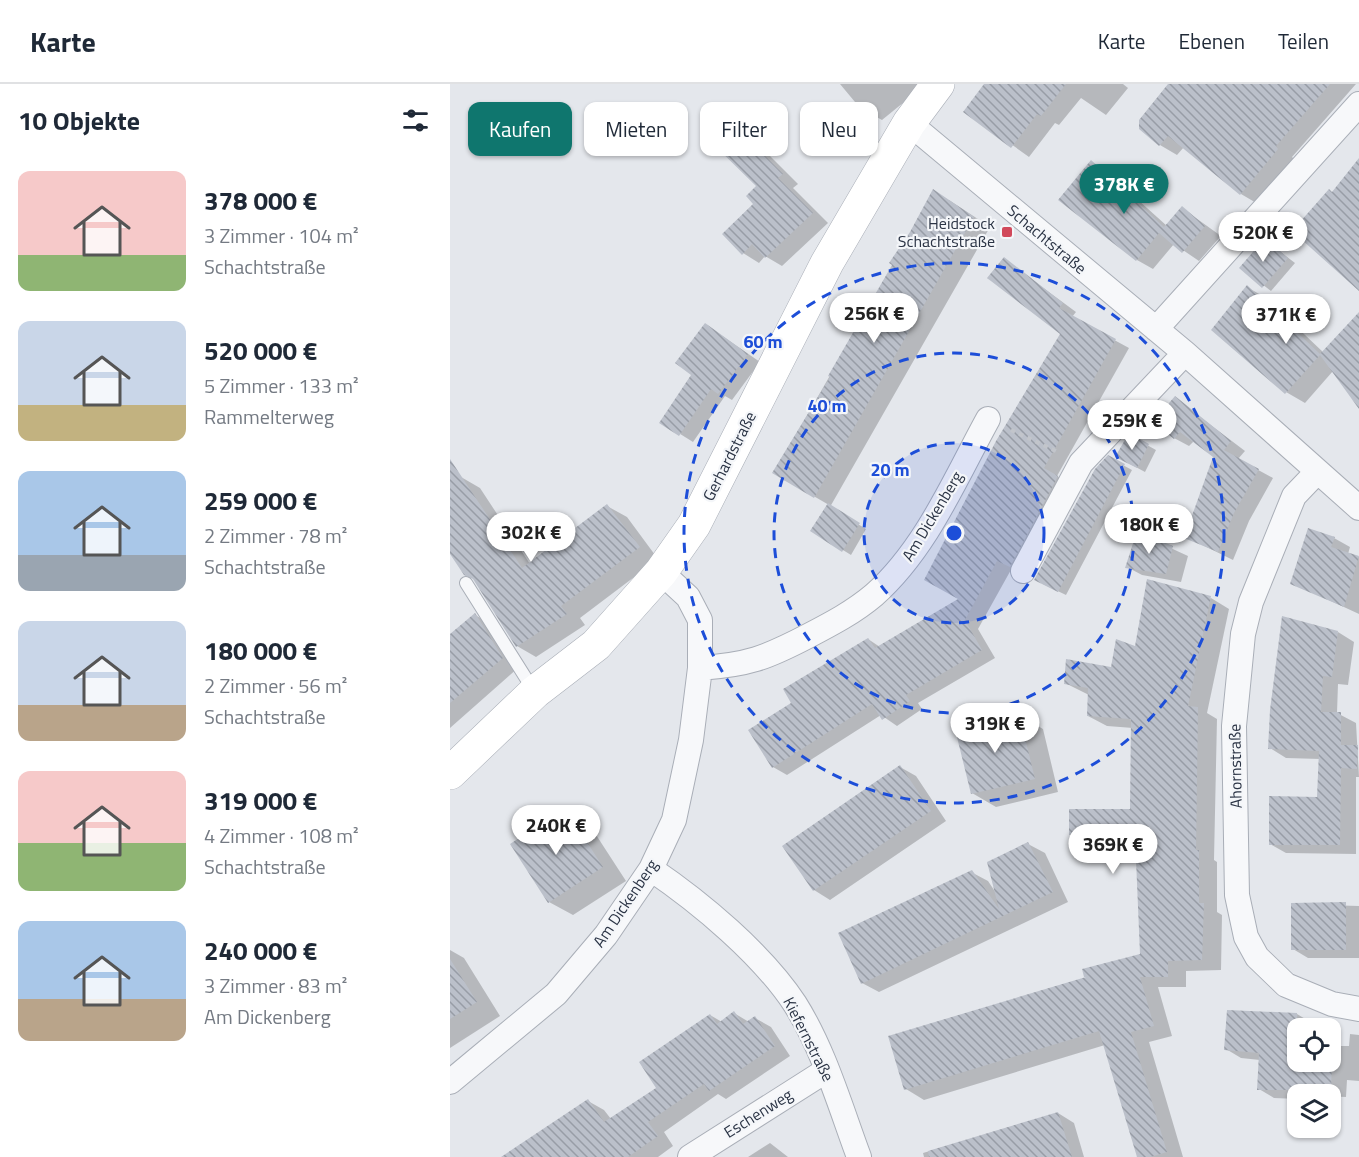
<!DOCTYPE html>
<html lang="de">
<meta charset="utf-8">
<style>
:root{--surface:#fff;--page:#f2f2f3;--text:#1f2937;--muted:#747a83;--line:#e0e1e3;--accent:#0f766e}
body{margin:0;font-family:"Titillium Web",sans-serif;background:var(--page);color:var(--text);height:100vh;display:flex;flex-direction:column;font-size:22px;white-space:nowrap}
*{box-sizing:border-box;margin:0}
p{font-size:20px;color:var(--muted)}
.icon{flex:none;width:33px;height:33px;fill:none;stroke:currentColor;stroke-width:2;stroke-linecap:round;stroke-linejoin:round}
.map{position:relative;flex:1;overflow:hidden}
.side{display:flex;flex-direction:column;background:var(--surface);width:450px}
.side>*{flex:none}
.hud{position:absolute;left:18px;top:18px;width:570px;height:54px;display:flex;gap:12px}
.fabs{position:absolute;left:837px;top:934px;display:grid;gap:12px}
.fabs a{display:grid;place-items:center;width:54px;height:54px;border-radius:12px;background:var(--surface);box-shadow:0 2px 4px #0004;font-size:30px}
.price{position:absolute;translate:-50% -51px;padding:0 14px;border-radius:21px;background:#fff;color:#222;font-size:20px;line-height:39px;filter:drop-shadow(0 2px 3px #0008)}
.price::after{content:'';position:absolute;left:50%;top:36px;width:18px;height:14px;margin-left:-9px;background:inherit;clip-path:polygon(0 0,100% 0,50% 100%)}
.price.active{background:var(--accent);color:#fff}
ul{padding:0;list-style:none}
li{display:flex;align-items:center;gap:18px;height:150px;padding:0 18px}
li span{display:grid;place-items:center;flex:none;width:168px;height:120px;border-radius:12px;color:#555}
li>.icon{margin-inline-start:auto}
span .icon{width:72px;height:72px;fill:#fffc;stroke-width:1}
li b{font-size:26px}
h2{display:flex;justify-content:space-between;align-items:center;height:72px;padding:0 18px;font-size:26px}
.pill{padding:0 21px;border-radius:12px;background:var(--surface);box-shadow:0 2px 4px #0004;font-size:21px;line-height:54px}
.pill.active{background:var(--accent);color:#fff}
header{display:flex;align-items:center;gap:36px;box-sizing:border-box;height:84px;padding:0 30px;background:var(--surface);border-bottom:2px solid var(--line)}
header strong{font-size:28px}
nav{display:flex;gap:33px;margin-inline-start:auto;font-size:21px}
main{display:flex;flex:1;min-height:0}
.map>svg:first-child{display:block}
.shadow{fill:#0003}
.building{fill:url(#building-back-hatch)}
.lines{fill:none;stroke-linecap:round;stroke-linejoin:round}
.lane-casing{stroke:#a9aeb7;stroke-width:14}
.street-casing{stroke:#a9aeb7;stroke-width:26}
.secondary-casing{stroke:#a9aeb7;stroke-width:34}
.path{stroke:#c2c5cb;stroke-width:4;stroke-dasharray:4.5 4.5;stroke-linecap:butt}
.lane{stroke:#f7f8fa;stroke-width:12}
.street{stroke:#f7f8fa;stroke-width:24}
.secondary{stroke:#fff;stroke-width:33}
.ring{fill:none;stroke:#1d4ed8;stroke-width:3;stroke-dasharray:10 8}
.poi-dot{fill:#d1495b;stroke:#f4f6f9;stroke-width:2}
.labels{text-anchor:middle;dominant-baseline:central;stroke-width:4.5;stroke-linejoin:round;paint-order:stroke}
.poi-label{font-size:16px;fill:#2b3445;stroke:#f4f6f9;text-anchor:end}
.street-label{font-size:16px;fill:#2b3445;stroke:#f4f6f9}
.centre{fill:#1d4ed8;stroke:#f4f6f9;stroke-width:3}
.ring-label{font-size:18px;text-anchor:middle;font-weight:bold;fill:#1d4ed8;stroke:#f4f6f9;stroke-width:4.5;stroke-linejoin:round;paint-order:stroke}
</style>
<header>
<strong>Karte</strong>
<nav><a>Karte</a><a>Ebenen</a><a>Teilen</a></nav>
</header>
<main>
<section class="side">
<h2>10 Objekte<svg class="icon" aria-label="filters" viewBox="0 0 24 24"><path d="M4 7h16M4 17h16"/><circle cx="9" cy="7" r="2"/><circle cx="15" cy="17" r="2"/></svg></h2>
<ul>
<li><span style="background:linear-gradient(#f6c9c9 70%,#8fb573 0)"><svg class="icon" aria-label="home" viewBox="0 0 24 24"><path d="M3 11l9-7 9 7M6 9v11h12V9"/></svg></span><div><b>378 000 €</b><p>3 Zimmer · 104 m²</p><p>Schachtstraße</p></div></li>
<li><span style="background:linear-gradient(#c9d6e8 70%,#c2b280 0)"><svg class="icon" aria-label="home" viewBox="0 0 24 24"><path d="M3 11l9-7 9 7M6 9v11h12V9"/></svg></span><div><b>520 000 €</b><p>5 Zimmer · 133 m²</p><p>Rammelterweg</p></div></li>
<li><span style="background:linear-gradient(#a9c7e8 70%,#9aa5b1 0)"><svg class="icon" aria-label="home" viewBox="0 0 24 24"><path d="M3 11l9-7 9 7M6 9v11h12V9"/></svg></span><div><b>259 000 €</b><p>2 Zimmer · 78 m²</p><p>Schachtstraße</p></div></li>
<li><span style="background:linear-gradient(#c9d6e8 70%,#b9a48a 0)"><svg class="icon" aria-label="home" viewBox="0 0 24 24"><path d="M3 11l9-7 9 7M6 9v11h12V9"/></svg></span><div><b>180 000 €</b><p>2 Zimmer · 56 m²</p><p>Schachtstraße</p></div></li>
<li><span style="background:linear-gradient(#f6c9c9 60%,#8fb573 0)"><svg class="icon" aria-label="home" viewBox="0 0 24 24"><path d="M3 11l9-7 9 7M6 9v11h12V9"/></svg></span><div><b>319 000 €</b><p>4 Zimmer · 108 m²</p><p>Schachtstraße</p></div></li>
<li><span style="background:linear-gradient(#a9c7e8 65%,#b9a48a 0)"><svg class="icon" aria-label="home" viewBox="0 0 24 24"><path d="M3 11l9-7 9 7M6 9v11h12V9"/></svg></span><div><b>240 000 €</b><p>3 Zimmer · 83 m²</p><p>Am Dickenberg</p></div></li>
</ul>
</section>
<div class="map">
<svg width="909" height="1073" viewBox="0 0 909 1073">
<defs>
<pattern id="building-back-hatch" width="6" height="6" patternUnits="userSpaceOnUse" patternTransform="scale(1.5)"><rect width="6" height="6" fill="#bbc0ca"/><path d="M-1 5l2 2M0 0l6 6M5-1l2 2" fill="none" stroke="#989da6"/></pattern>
</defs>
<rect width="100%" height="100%" fill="#e4e7ec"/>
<path class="shadow" d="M390,0H474L475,1L432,36L410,24Z
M536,0H673L678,4L656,31L631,14L609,41L605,39L579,73L515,27Z
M720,0H906L842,73L844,75L808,120L791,110L734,63L727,71L710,61Z
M280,39L296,48L348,100L343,104L378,139L332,182L315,172L309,179L293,169L308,102Z
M641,78L657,88L717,142L732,124L771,152L749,177L724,160L703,185L687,176Z
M499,116L540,143L380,423L416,445L401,471L362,447L379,421L324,389L444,180Z
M815,156L845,179L821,207L791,184Z
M554,175L626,228L622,233L679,264L607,392L621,401L574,490L562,484L528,545L545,574L468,619L472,625L447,642L431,631L337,691L323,683L343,619L335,606L418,555L430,563L511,515L612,250Z
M797,203L816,214L874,269L909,230V322L883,287L855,319L836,308Z
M255,240L310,278L282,316L275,312L243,358L211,338L244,291Z
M725,314L795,367L788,375L823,394L799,437L783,476L736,453L765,373L744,357L739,362L724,354Z
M679,351L706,366L695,388L667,373Z
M658,373L682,386L616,511L593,500Z
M11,393L30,404L80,480L157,422L177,433L208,475L130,534L135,541L86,573L67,562L26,496L0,467V400Z
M688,449L738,472L731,498L692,491L677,483Z
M884,454L900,463L898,470L909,473V530L842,499Z
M761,514L779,525L757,629L767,635L764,776L767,778V828L772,831L771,886L736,887V903H708L722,952L699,958L733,1073H688L655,961L474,1016L456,1005L638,894L692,871L687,762L639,761L621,750L682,726L683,644L657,642L638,632L639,611L615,599L663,584L686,564Z
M25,531L41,540L69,583L0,644V553Z
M888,548L904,558L898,601L888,600L887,629L906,639L909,693H906V770L836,769L820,760L868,714L870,675L836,674L820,664Z
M569,631L593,645L608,708L546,723L522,709Z
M450,683L466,692L496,737L380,816L364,806Z
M115,726L139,740L176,797L123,831L99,818Z
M578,760L595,769L618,818L429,908L412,899L521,788L538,797L546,809Z
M842,820L909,822V874H858L843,865Z
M0,866L14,874L50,932L0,964Z
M284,929L299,938L305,934L321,943L340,972L276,1015L268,1010L214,1048L223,1062L208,1073H79L138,1017L154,1026L161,1035L208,1004L260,931L272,938Z
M847,930L862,939V945H848V978H880V962H899L900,950L909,951V997L897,996L896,1013L848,1011V1015L824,1014L809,1005L810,976L791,974L776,965Z
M608,1029L624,1039L634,1073H474L473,1069Z
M320,1059L338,1073H298Z"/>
<path class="building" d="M534,0H616L591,32L587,30L561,64L513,28Z
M718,0H880L826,62L828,65L790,111L718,52L709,62L689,45V36Z
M280,37L333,90L328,94L363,129L315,174L302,160L292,171L272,150L303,120L296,112L306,102L260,57Z
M909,74V207L842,147L879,105L882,108Z
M641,76L714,143L732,122L755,142L732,169L709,149L686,177L608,116Z
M483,105L524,133L364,414L322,389L380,293L378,292L442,181L439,179L460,148Z
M815,154L838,174L812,204L789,184Z
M554,173L613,219L609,224L666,255L594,384L608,392L560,483L547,477L515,536L532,566L456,611L460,617L432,636L422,620L322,684L298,646L341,619L333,605L418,554L425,564L508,515L474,496L546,357L610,250L537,194Z
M797,201L870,270L909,228V325L870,271L835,310L761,246Z
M255,239L298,270L268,310L261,305L229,352L209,339L241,291L225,279Z
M725,312L781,357L774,366L809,385L784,429L768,468L734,454L763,373L730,348L724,355L703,338Z
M679,349L699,360L687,384L665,373Z
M658,371L675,380L608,508L584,496L645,385Z
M0,375L72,484L157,420L190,463L111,522L117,530L66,563L23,495L14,491L0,470Z
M378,419L410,439L392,468L360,447Z
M858,444L885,453L881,463L909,472L894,523L840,500Z
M687,447L723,462L716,490L675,484Z
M697,495L761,512L738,622L748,623L746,766H749V819H754L752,876L718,877V893H690L704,942L681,948L717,1068L700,1073H687L649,947L454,1006L438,952L636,893H634L632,885L690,870L685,752L619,751V725H680L681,635L637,632L638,604L614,600L616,575L661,583L666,555L685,562Z
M25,529L53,574L0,619V550Z
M832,532L888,547L882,593L873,592L871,628H891V661H908L907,685L891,684L890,761H819V712L867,713L869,667L818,665L820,626Z
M569,629L585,695L521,710L505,645Z
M450,681L481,727L363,807L332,762Z
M115,724L153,783L98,819L60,760Z
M578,758L603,808L411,900L388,849L522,786L549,825L537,778Z
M896,818V866H841V819Z
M0,875L27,918L0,935Z
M777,926L847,929L848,978H882L881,1006H807L809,969L774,966Z
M284,927L293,940L305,932L325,962L259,1007L254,1000L198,1038L208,1052L178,1073H51L138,1015L154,1038L206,1004L189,978L260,930L267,940Z
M608,1028L622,1073H479L478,1067Z"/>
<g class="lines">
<defs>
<path id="lane" d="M16,499L84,607"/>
<path id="street" d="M459,39L735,269L909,424
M706,245L909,20
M867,388L844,412L801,518L793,550L784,642L787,811L796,853L807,873L836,901L882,920L909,925
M573,487L631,379L735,269
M250,584C297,581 316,574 358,552C381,540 404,528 424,511C476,465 505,395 538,335
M201,785C251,819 312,870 345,920C374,966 390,1022 409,1073
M0,998L106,910L156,851L201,785L224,736L241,656L250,584V536L238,513L211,488
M240,1073L377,986"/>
<path id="secondary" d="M0,689L85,608L146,561L211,488L244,441L377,179L459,39L488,0"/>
</defs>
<use href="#lane" class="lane-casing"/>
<use href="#street" class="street-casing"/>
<use href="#secondary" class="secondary-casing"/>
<path class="path" d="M561,346L608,368"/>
<use href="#lane" class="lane"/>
<use href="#street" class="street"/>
<use href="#secondary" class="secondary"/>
</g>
<circle cx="504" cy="449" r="90" fill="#1d4ed8" fill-opacity=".12"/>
<g class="ring">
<circle cx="504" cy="449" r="90"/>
<circle cx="504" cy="449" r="180"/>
<circle cx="504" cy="449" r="270"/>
</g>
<rect class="poi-dot" x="551" y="142" width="12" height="12" rx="3"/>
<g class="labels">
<g class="poi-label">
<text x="545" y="139">Heidstock<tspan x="545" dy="18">Schachtstraße</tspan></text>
</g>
<g class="street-label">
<text transform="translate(597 155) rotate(40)">Schachtstraße</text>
<text transform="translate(279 372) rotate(-63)">Gerhardstraße</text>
<text transform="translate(482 432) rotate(-59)">Am Dickenberg</text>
<text transform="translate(785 682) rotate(-91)">Ahornstraße</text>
<text transform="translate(175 819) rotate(-56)">Am Dickenberg</text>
<text transform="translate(359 955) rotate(63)">Kiefernstraße</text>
<text transform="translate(308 1029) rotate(-32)">Eschenweg</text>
</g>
</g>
<circle cx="504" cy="449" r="9" class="centre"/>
<g class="ring-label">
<text x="313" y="264">60 m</text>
<text x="377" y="328">40 m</text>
<text x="440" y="392">20 m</text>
</g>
</svg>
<div class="fabs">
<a><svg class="icon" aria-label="locate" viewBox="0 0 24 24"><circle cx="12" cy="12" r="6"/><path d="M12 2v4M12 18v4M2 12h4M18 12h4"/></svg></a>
<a><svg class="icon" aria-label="layers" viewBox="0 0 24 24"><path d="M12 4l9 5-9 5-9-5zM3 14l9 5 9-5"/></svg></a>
</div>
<b class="price active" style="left:674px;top:131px">378K €</b>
<b class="price" style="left:813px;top:179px">520K €</b>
<b class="price" style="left:424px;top:260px">256K €</b>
<b class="price" style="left:836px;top:261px">371K €</b>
<b class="price" style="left:682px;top:367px">259K €</b>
<b class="price" style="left:699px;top:471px">180K €</b>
<b class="price" style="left:81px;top:479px">302K €</b>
<b class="price" style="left:545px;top:670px">319K €</b>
<b class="price" style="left:106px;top:772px">240K €</b>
<b class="price" style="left:663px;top:791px">369K €</b>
<div class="hud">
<a class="pill active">Kaufen</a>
<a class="pill">Mieten</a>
<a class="pill">Filter</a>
<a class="pill">Neu</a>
</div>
</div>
</main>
